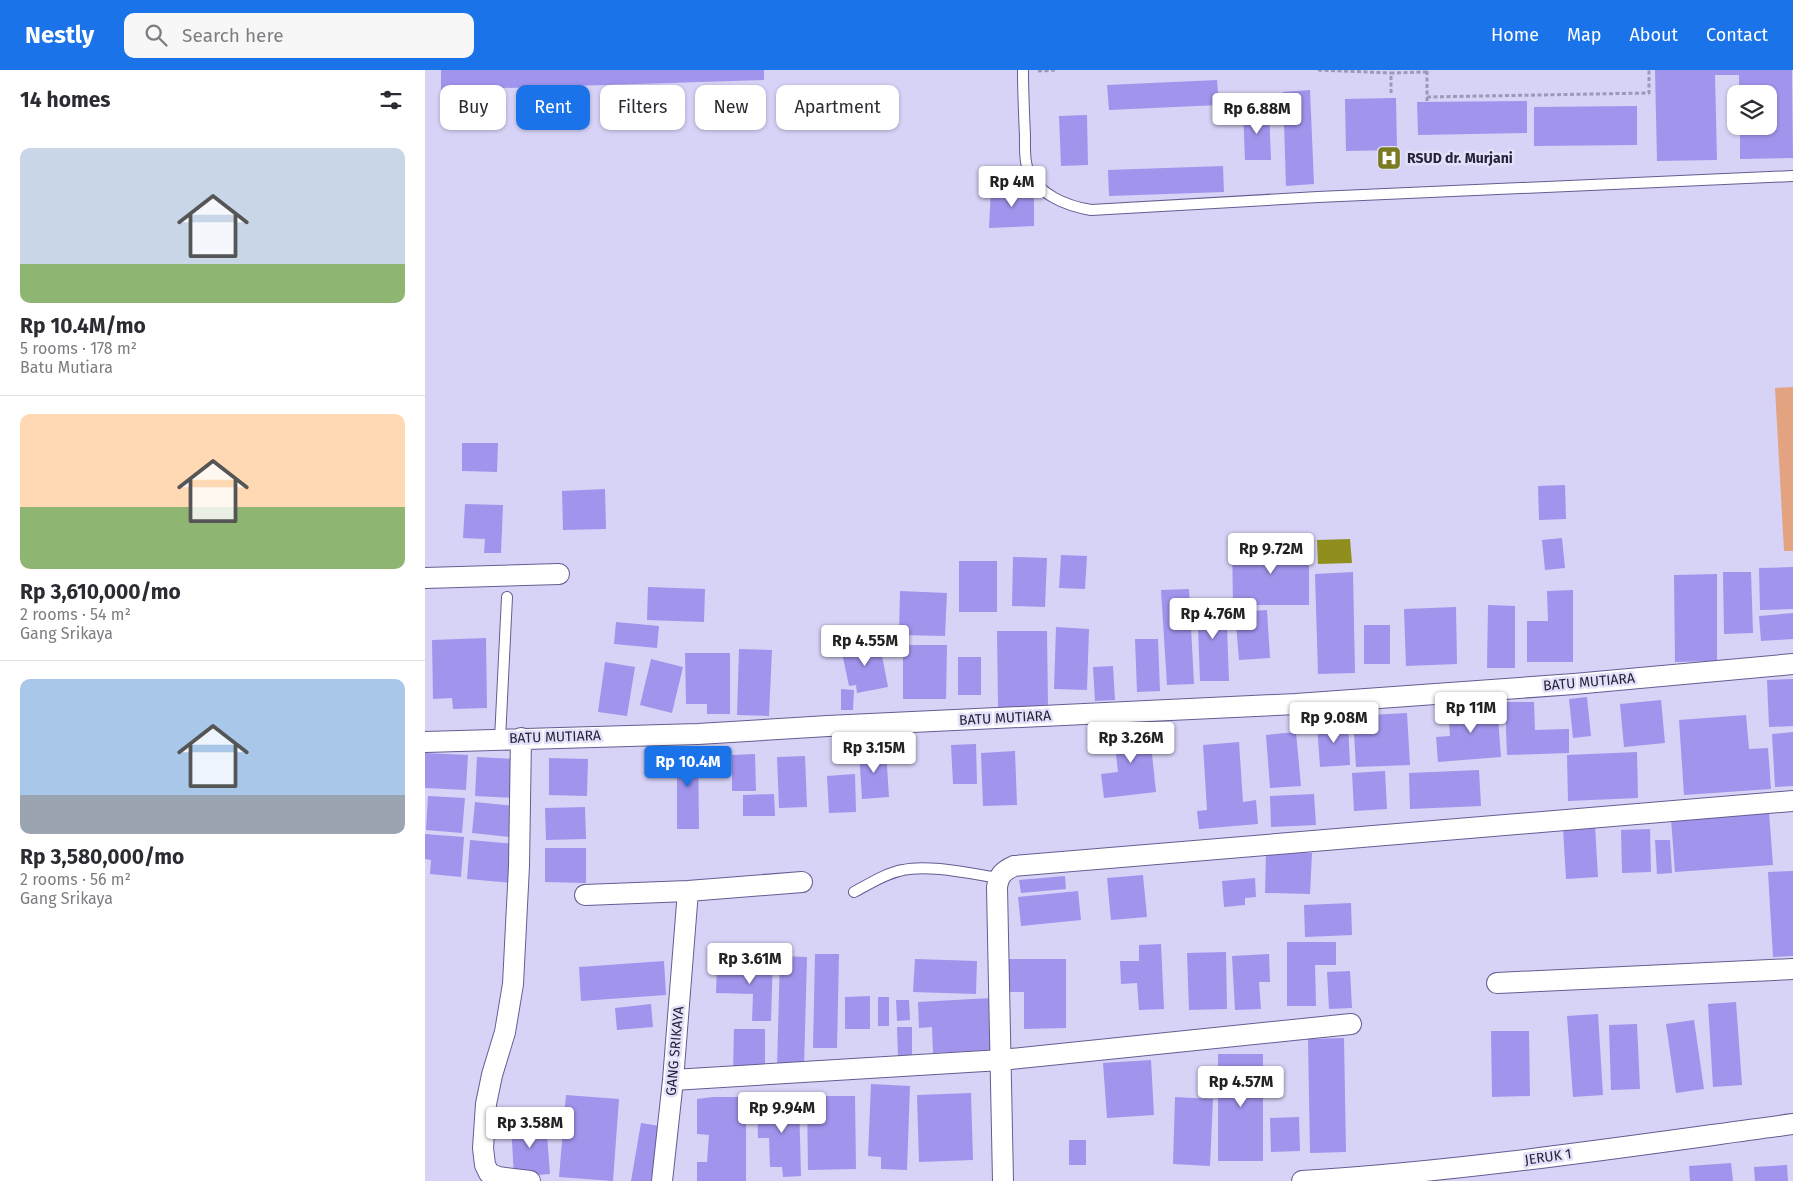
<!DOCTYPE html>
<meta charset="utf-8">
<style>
:root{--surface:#fff;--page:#f7f7f7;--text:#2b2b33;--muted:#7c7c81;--line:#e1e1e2;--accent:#1a73e8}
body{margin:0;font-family:"Fira Sans",sans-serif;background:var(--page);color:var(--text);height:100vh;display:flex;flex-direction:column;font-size:19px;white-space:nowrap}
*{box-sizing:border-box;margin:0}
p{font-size:16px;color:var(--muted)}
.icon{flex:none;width:28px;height:28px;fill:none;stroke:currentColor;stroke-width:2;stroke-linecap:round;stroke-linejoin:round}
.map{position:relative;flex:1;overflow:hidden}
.panel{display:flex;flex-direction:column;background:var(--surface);width:425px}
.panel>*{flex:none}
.hud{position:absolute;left:15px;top:15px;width:475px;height:45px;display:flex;gap:10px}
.controls{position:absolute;left:1302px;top:15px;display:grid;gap:10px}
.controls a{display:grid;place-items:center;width:50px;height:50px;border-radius:10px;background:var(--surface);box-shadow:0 1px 4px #0004;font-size:25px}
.price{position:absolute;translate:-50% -42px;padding:0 11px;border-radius:5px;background:#fff;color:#222;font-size:16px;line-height:32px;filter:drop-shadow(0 1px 2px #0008)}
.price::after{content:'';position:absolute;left:50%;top:30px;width:15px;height:11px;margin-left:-8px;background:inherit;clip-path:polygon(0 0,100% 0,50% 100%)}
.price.selected{background:var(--accent);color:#fff}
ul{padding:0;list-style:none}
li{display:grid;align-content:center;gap:10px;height:265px;padding:0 20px}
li+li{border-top:1px solid var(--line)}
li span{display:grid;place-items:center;height:155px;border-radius:10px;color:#555}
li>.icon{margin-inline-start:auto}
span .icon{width:90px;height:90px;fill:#fffc;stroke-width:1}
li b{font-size:21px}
h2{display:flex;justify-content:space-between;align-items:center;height:60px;padding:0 20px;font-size:21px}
.tag{padding:0 18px;border-radius:10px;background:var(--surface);box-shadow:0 1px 4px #0004;font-size:18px;line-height:45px}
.tag.selected{background:var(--accent);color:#fff}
header{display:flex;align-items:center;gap:30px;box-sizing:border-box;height:70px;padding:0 25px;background:var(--accent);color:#fff}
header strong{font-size:24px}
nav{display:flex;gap:28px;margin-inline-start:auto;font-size:18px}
.search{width:350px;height:45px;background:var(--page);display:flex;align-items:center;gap:12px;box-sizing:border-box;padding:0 18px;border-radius:10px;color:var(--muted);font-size:19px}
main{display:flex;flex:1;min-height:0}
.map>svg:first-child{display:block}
.green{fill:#e4a380}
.water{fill:#908f1e}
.building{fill:#a194ed}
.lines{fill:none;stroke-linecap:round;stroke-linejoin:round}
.service-casing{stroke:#645d91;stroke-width:12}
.minor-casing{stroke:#645d91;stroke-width:22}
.path{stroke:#9b98b8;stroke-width:3;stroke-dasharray:4 2.5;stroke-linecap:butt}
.service{stroke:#fff;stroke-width:10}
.minor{stroke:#fff;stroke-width:20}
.labels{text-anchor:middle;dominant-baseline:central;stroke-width:5;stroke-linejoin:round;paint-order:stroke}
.poi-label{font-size:14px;font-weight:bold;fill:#252239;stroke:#e3e1fa;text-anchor:start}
.street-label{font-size:14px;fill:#252239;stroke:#e3e1fa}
</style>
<header>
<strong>Nestly</strong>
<div class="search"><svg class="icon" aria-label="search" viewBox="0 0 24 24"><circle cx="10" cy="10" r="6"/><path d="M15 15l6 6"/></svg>Search here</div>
<nav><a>Home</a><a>Map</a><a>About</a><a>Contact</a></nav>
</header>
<main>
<section class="panel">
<h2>14 homes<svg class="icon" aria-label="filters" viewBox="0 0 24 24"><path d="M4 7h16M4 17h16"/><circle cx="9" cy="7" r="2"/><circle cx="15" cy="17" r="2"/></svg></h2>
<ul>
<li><span style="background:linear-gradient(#c9d6e8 75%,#8fb573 0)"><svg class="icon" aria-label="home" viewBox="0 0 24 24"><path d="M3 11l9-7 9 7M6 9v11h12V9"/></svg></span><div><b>Rp 10.4M/mo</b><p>5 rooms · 178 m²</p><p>Batu Mutiara</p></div></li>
<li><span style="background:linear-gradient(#ffd9b3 60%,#8fb573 0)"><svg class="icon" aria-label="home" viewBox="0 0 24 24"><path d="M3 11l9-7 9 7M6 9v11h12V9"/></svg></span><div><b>Rp 3,610,000/mo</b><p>2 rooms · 54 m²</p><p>Gang Srikaya</p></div></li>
<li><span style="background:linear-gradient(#a9c7e8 75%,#9aa5b1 0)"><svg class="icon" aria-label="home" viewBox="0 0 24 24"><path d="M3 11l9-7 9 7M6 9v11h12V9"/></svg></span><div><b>Rp 3,580,000/mo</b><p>2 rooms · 56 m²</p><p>Gang Srikaya</p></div></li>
</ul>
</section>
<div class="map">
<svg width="1368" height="1111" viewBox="0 0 1368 1111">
<rect width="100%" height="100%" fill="#d6d3f7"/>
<path class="green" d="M1368,317V481H1359L1350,318Z"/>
<path class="water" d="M925,469L927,493L893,494L892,470Z"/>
<path class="building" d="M16,0H339V10L16,20Z
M1230,0H1367L1368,88L1315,89V56H1344V24H1314V5H1290L1292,90L1232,91Z
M792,10L794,35L684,40L682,15Z
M885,20L889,114L861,116L858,22Z
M966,28H971L972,80L921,81L920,29Z
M1102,31V63L993,65L992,32Z
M1212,36V75L1109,76V37Z
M818,40H844L846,90H820Z
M662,45L663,95L636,96L634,46Z
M798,96L799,122L684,126L683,100Z
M566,118L609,120V156L564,158Z
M37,373H73L72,402L37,401Z
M1140,415L1141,449L1114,450L1113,416Z
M180,419L181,459L138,460L137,421Z
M40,434L78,435L76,483H59L60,469L38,468Z
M1137,468L1140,498L1120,500L1117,470Z
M807,475H884V535H808Z
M636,485L662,486L660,519L634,518Z
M588,487L622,488L620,537L587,536Z
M534,491H572V542H534Z
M1368,497V539L1335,540L1334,498Z
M928,502L930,603L893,604L890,504Z
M1298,502H1326L1328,563L1299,564Z
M1292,504V591L1250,592L1249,505Z
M223,517L280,519L279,552L222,550Z
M764,519L769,614L742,615L736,520Z
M1148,520V592H1102V551H1123L1122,521Z
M475,521L522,523L520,566L474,565Z
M801,529L804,611H775L772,530Z
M1063,535L1090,536V598H1062Z
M1031,537L1032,594L981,596L979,539Z
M842,540L845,588L814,590L810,542Z
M1368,543V569L1336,571L1334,546Z
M191,552L234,556L232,578L189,574Z
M939,555H965V594H939Z
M631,557L664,559L662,620L629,619Z
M572,561H622L623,637H573Z
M61,568L62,638L28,639L27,628L8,629L7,570Z
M710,569H733L735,621L712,622Z
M454,570L463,617L432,623L431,615L424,616L416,578Z
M478,575H522L521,629H478Z
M314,579L347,580L344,646L312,645Z
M260,583H305V644H282V634H261Z
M533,587H556V625H533Z
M226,589L258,597L247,643L215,635Z
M180,592L210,597L202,646L173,642Z
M688,596L690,630L670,631L668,597Z
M1368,609V656L1344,657L1342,610Z
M416,619L429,620L428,640H416Z
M1162,627L1166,666L1148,668L1144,629Z
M1236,630L1240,673L1199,677L1195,634Z
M1080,632H1109L1110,660L1144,659V683L1082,685Z
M1072,634L1076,687L1013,692L1011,667L1025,666L1023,638Z
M982,643L985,695L931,697L928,646Z
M1321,645L1324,679L1343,678L1346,719L1259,725L1254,650Z
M923,652L925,695L895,697L892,654Z
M724,656L731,722L679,728L676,704L693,702L688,659Z
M871,662L876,716L845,718L841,665Z
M1368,662V716L1350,717L1347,664Z
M814,672L818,732L831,730L833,754L774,759L772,741L782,740L778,675Z
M551,674L552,714H528L526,675Z
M252,677H273L274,759H252Z
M461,680L464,727L437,729L434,681Z
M590,681L592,735L558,736L556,683Z
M1212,682L1213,728L1143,731L1142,685Z
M0,683L43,685L41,720L0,718Z
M330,684L331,721H307V685Z
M380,686L382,737L354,738L352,687Z
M52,687L92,689L90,728L50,726Z
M124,688L163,689L162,726L124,725Z
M1054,700L1056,736L985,739L984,703Z
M960,701L962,739L929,741L927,703Z
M430,704L431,742L404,743L402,706Z
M349,724L350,746H318V725Z
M889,724L891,755L846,757L845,726Z
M3,726L40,728L37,763L1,760Z
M50,732L90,736L86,767L47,763Z
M160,737L161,769L121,770L120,738Z
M1344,742L1348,795L1250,802L1246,749Z
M1170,756L1173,807L1141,809L1138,758Z
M1225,759L1226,802L1197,803L1196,760Z
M0,764L39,767L36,807L5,804L6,790L0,789Z
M45,770L92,774L88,813L42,809Z
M1230,770H1245L1247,803L1232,804Z
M120,778H161V813L120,812Z
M841,782L887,783L885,824L840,823Z
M1368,801V886L1348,887L1343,802Z
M718,805L722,847L686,850L682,808Z
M640,806L641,819L596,823L594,810Z
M830,808L831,827L820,828V835L799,837L797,811Z
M653,821L656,850L596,856L593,827Z
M926,833L927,865L880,867L879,835Z
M862,872H911V895H890L891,936H862Z
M736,874L739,939L714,940L712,913L696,914L695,891H714V875Z
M801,882L802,939L764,940L762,883Z
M390,884H414L412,978H388Z
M844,884L845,912H834L836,939L810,940L807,886Z
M335,885H348L346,951H327L328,924L291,923L292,895L334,897Z
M355,886L382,887L379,998L352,997Z
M490,889L552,891L551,924L488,922Z
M584,889H641V958L599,959V922H584Z
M239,891L241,925L156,931L154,897Z
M925,901L927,938L904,939L902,902Z
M445,926V959H420V927Z
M453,927H464V956H453Z
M566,928L568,980L508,983L507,957L494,958L493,932Z
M471,930H484L485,950L472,951Z
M1311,932L1317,1015L1288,1017L1283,934Z
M226,934L228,957L192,960L190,938Z
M1173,944L1178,1025L1148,1027L1142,946Z
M1269,950L1279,1019L1251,1023L1241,954Z
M1212,954L1215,1019L1186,1020L1184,955Z
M472,957H487V986H473Z
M309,959H340V1002H308Z
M1066,961H1104L1105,1026L1067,1027Z
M919,968L921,1082L885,1083L883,969Z
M793,984H838V1091H793Z
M726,990L729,1045L682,1048L678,993Z
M446,1014L485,1016L482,1100L456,1099V1087L443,1086Z
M546,1023L548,1090L494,1092L492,1025Z
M141,1025L194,1029L188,1111L134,1107Z
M382,1026H430L431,1099L383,1100Z
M288,1027H321V1111H272V1092H282L284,1065L272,1064V1029Z
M750,1027L788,1029L785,1096L748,1094Z
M374,1031L376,1106L358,1107L357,1097H345L344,1068H333L332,1032Z
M874,1047L875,1081L846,1082L845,1048Z
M121,1051L125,1104L89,1107L86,1054Z
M216,1053L235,1056L226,1111H206Z
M644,1070H661V1095H644Z
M1306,1093L1308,1111H1265L1264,1096Z
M1362,1095L1363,1111H1330L1329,1097Z"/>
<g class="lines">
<defs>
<path id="service" d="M598,0C598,22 599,44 600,66C600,76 599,90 603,100C613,125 642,136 666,140L893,127L1368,106
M75,669L82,527
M429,822C444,814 461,803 478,800C503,794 547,804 574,808"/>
<path id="minor" d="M0,508L134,504
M96,668L94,796L88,914L80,962L67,1005L61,1034L58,1078L60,1095L64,1103L73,1107L105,1111
M0,672L273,664L403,656L871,634L1149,614L1368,594
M160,825L263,821L377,812
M1072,913L1368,899
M248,1010L576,990L926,954
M237,1111L248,1010L263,821
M578,1111L572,817C574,805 578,801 589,796L1368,731
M877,1111C1042,1101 1205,1076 1368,1054"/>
</defs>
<use href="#service" class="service-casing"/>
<use href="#minor" class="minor-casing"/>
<path class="path" d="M893,0L966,3
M613,1L631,0
M1002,1V31
M966,23V3L1002,2
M1002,27L1224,23V0"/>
<use href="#service" class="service"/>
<use href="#minor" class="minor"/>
</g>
<defs>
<symbol id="hospital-square" viewBox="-11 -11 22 22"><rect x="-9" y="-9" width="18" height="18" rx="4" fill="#7a7a22" stroke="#e3e1fa"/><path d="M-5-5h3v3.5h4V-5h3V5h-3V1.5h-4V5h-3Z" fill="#fff"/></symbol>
</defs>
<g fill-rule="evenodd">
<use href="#hospital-square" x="950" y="74" width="28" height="28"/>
</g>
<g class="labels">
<g class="poi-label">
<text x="982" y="88">RSUD dr. Murjani</text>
</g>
<g class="street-label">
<text transform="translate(1164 612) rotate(-5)">BATU MUTIARA</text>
<text transform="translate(580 648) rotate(-3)">BATU MUTIARA</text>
<text transform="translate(130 667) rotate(-2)">BATU MUTIARA</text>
<text transform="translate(250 981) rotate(-85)">GANG SRIKAYA</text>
<text transform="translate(1123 1087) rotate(-8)">JERUK 1</text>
</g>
</g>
</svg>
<div class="controls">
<a><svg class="icon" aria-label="layers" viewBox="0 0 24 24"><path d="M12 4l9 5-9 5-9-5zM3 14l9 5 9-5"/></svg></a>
</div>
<b class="price" style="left:832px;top:65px">Rp 6.88M</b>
<b class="price" style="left:587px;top:138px">Rp 4M</b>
<b class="price" style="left:846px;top:505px">Rp 9.72M</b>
<b class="price" style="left:788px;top:570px">Rp 4.76M</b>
<b class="price" style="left:440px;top:597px">Rp 4.55M</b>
<b class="price" style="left:1046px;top:664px">Rp 11M</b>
<b class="price" style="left:909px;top:674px">Rp 9.08M</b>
<b class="price" style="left:706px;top:694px">Rp 3.26M</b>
<b class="price" style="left:449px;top:704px">Rp 3.15M</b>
<b class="price selected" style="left:263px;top:718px">Rp 10.4M</b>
<b class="price" style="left:325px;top:915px">Rp 3.61M</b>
<b class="price" style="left:816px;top:1038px">Rp 4.57M</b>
<b class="price" style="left:357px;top:1064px">Rp 9.94M</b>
<b class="price" style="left:105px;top:1079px">Rp 3.58M</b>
<div class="hud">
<a class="tag">Buy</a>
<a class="tag selected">Rent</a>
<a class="tag">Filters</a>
<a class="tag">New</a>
<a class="tag">Apartment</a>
</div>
</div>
</main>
